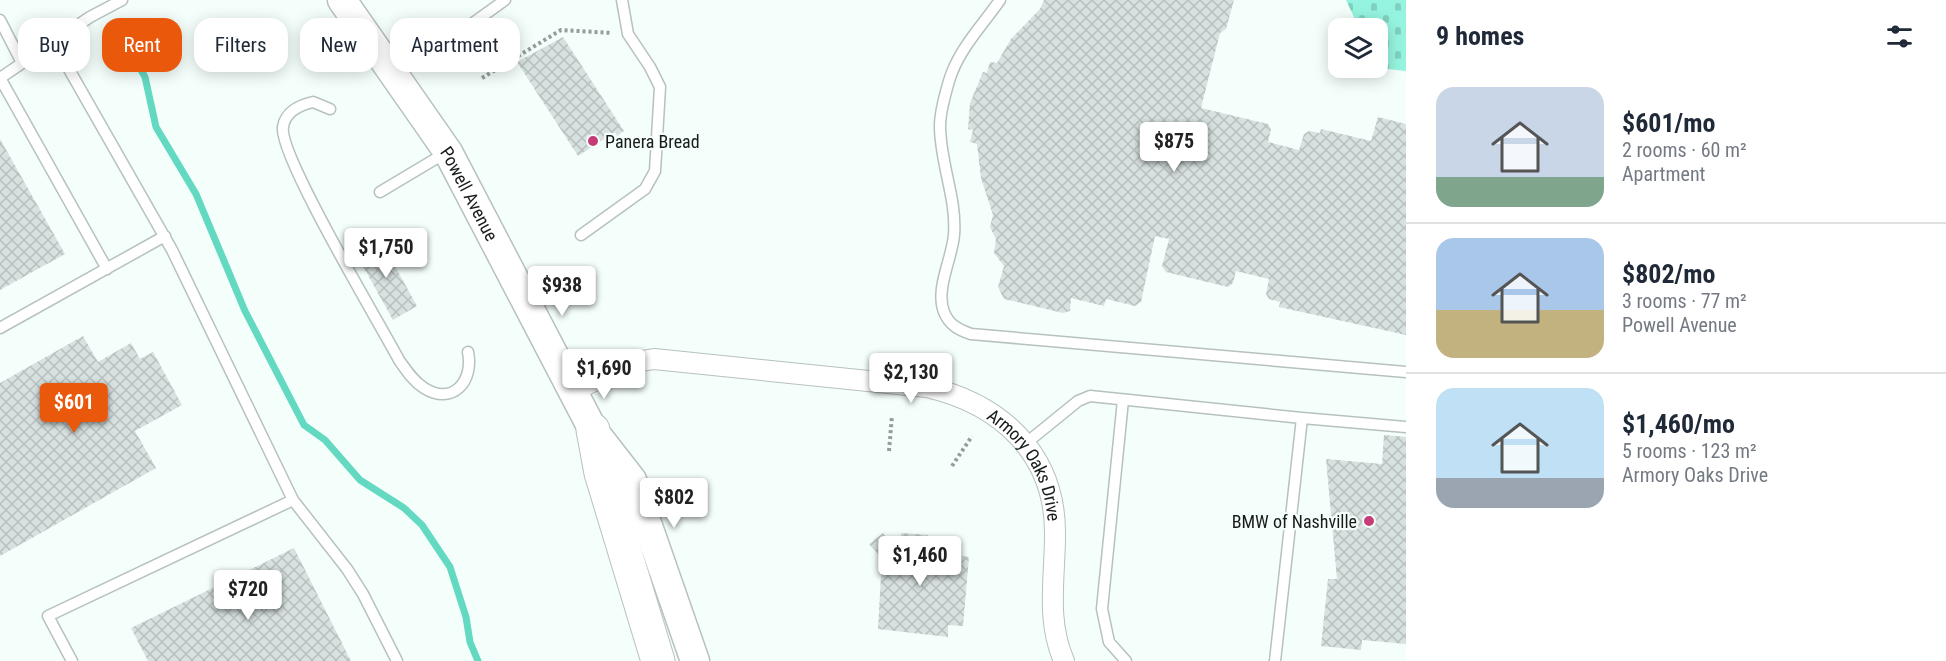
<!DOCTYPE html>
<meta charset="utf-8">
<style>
:root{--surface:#fff;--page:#f2f2f3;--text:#1f2937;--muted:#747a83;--line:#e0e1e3;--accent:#ea580c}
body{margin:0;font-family:"Roboto Condensed",sans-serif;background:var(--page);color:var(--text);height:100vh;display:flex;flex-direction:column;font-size:22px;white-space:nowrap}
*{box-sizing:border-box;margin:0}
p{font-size:20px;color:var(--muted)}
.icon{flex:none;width:33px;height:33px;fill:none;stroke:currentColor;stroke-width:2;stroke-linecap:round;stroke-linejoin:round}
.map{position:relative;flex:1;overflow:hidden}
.details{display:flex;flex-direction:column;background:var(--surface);width:540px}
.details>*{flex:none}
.banner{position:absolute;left:18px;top:18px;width:570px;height:54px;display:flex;gap:12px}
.fabs{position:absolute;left:1328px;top:18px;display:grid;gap:12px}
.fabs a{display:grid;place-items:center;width:60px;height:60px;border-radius:12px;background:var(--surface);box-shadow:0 3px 15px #0003;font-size:30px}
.price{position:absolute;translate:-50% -51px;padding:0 14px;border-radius:6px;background:#fff;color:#222;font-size:20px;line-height:39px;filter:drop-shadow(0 2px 3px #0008)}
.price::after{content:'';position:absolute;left:50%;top:36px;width:18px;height:14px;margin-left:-9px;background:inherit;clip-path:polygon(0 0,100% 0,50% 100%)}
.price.active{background:var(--accent);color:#fff}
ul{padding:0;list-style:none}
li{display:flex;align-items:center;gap:18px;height:150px;padding:0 30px}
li+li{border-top:2px solid var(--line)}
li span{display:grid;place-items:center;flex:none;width:168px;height:120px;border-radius:18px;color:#555}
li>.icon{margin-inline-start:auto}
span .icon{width:72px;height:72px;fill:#fffc;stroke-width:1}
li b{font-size:26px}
h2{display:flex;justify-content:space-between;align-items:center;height:72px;padding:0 30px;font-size:26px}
.tag{padding:0 21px;border-radius:18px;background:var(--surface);box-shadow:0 3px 15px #0003;font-size:21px;line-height:54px}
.tag.active{background:var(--accent);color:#fff}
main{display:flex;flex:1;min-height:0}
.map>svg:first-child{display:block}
.cemetery{fill:url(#cemetery-stones)}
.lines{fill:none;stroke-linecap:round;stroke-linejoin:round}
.stream{stroke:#64d9c2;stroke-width:7}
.building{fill:url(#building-cross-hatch)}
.lane-casing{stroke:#b7c1be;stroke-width:13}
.street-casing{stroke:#b7c1be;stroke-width:22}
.secondary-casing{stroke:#b7c1be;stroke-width:31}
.highway-casing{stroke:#b7c1be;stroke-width:35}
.path{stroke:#959c9a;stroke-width:4;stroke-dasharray:3 3;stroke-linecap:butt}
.lane{stroke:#fff;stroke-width:10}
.street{stroke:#fff;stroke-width:20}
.secondary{stroke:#fff;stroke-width:28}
.highway{stroke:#fff;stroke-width:33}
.poi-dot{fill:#c63c76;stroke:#f4fefb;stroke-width:2}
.labels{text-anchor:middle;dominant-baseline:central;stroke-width:4.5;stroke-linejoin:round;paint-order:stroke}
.poi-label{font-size:18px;fill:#171b1a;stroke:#f4fefb;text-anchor:start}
.street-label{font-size:18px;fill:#171b1a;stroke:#f4fefb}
</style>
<main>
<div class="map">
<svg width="1406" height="661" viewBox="0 0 1406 661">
<defs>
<pattern id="cemetery-stones" width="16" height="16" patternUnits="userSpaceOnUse" patternTransform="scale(1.5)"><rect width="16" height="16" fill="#95f4df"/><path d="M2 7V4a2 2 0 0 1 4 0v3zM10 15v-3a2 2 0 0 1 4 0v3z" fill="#80d1bf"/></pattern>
<pattern id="building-cross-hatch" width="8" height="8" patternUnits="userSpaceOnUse" patternTransform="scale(1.5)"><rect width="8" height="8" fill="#d7e1df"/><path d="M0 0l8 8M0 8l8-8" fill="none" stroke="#b8c0bf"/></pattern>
</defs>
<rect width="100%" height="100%" fill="#f4fefb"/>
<path class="cemetery" d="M1346,0H1406V71L1378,68L1377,28H1359Z"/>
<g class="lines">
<path class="stream" d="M115,24L145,77L156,127L196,194L245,311L304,425L325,440L360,480L404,508L422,525L450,567L466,617L470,642L478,661"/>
</g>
<path class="building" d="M1044,0H1234L1226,29L1220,33L1201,108L1268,124L1271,129L1268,142L1299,150L1304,134L1309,131L1320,133L1321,129L1371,141L1378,117L1406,124V335L1279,307L1280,302L1269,299L1266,294L1269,279L1236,271L1233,283L1228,287L1166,272L1162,266L1169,239L1155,236L1141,302L1135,306L1106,299L1104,306L1071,298L1070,311L1063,313L1004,299L998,287L1004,266L994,253L996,239L990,227L993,215L981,178L977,144L970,142L973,130L968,129L970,103L983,72L987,73L990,62L997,63L1011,39L1040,9Z
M563,37L624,131L617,136L615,132L578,156L517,62Z
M0,139L65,254L0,290Z
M380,239L417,306L393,320L355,252Z
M83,336L98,362L131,343L140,359L153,352L182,405L135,431L156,468L0,556V383Z
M1384,435L1406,437V644L1362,640L1361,650L1321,646L1328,579H1337L1326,459L1382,464Z
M883,533L895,548H900L901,533L928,535L927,551L969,557L963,626L948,625V637L878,629L882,558L869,544Z
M294,548L351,661H148L131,628Z"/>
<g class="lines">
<defs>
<path id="lane" d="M1000,0C982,26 958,50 949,81C945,95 940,111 940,126C940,163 957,199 954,235C952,259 935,289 944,312C949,325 959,330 971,334L1406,372
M0,20L22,63
M455,36L505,0
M54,43L172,250L293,500L48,616L72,661
M0,78L107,269
M0,78L90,17L122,0
M330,109L313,102C300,105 285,112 283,127C278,154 380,324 399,360C406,370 413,381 424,388C453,406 474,381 468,352
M380,192L447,152
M581,235L645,189L655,171L660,87L650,67L628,34L622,0
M0,328L165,236
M1123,400L1102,609L1109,642L1126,661
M1302,418L1406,427
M1025,444L1078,401L1090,396L1302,418L1275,661
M293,500L347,569L363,594L397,661"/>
<g id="street">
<path id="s1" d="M574,391L630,363L654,359L927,387C1001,404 1056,454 1055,535C1055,578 1046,620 1064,661"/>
</g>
<g id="secondary">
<path id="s2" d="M342,0L448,152L593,430L632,480L695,661"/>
</g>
<path id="highway" d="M593,430L601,473L658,661"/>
</defs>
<use href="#lane" class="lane-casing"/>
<use href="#street" class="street-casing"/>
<use href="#secondary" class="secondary-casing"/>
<use href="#highway" class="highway-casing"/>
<path class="path" d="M482,78L561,30L612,33
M889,451L892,416
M952,466L972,436"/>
<use href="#lane" class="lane"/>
<use href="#street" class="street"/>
<use href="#secondary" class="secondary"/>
<use href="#highway" class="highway"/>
</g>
<g class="poi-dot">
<circle cx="593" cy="141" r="6"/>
<circle cx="1369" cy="521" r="6"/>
</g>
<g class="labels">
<g class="poi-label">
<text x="605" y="141">Panera Bread</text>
<text x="1357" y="521" text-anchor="end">BMW of Nashville</text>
</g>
<g class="street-label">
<text stroke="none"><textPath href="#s2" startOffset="232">Powell Avenue</textPath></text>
<text stroke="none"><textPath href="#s1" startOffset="495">Armory Oaks Drive</textPath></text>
</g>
</g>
</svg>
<div class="fabs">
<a><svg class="icon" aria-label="layers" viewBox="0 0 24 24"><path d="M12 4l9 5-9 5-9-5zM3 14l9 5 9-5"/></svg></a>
</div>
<b class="price" style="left:1174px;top:173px">$875</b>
<b class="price" style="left:386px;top:279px">$1,750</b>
<b class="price" style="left:562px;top:317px">$938</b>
<b class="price" style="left:604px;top:400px">$1,690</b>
<b class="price" style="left:911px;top:404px">$2,130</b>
<b class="price active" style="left:74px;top:434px">$601</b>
<b class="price" style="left:674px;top:529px">$802</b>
<b class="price" style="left:920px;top:587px">$1,460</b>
<b class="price" style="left:248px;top:621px">$720</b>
<div class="banner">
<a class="tag">Buy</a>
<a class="tag active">Rent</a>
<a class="tag">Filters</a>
<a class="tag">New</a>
<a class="tag">Apartment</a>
</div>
</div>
<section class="details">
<h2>9 homes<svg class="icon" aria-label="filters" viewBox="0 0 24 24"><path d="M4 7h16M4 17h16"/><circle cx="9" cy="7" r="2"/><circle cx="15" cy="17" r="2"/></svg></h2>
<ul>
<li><span style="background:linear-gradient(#c9d6e8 75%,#7fa58c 0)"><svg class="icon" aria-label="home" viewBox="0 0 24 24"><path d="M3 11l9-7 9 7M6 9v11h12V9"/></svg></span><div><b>$601/mo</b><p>2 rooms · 60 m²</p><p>Apartment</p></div></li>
<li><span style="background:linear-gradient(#a9c7e8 60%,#c2b280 0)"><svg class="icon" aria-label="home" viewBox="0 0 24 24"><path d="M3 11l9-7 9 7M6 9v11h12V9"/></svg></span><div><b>$802/mo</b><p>3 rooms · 77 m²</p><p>Powell Avenue</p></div></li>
<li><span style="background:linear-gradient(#bfe0f5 75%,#9aa5b1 0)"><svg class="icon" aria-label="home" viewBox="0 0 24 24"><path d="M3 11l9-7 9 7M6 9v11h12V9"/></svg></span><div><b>$1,460/mo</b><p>5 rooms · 123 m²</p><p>Armory Oaks Drive</p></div></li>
</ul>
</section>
</main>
